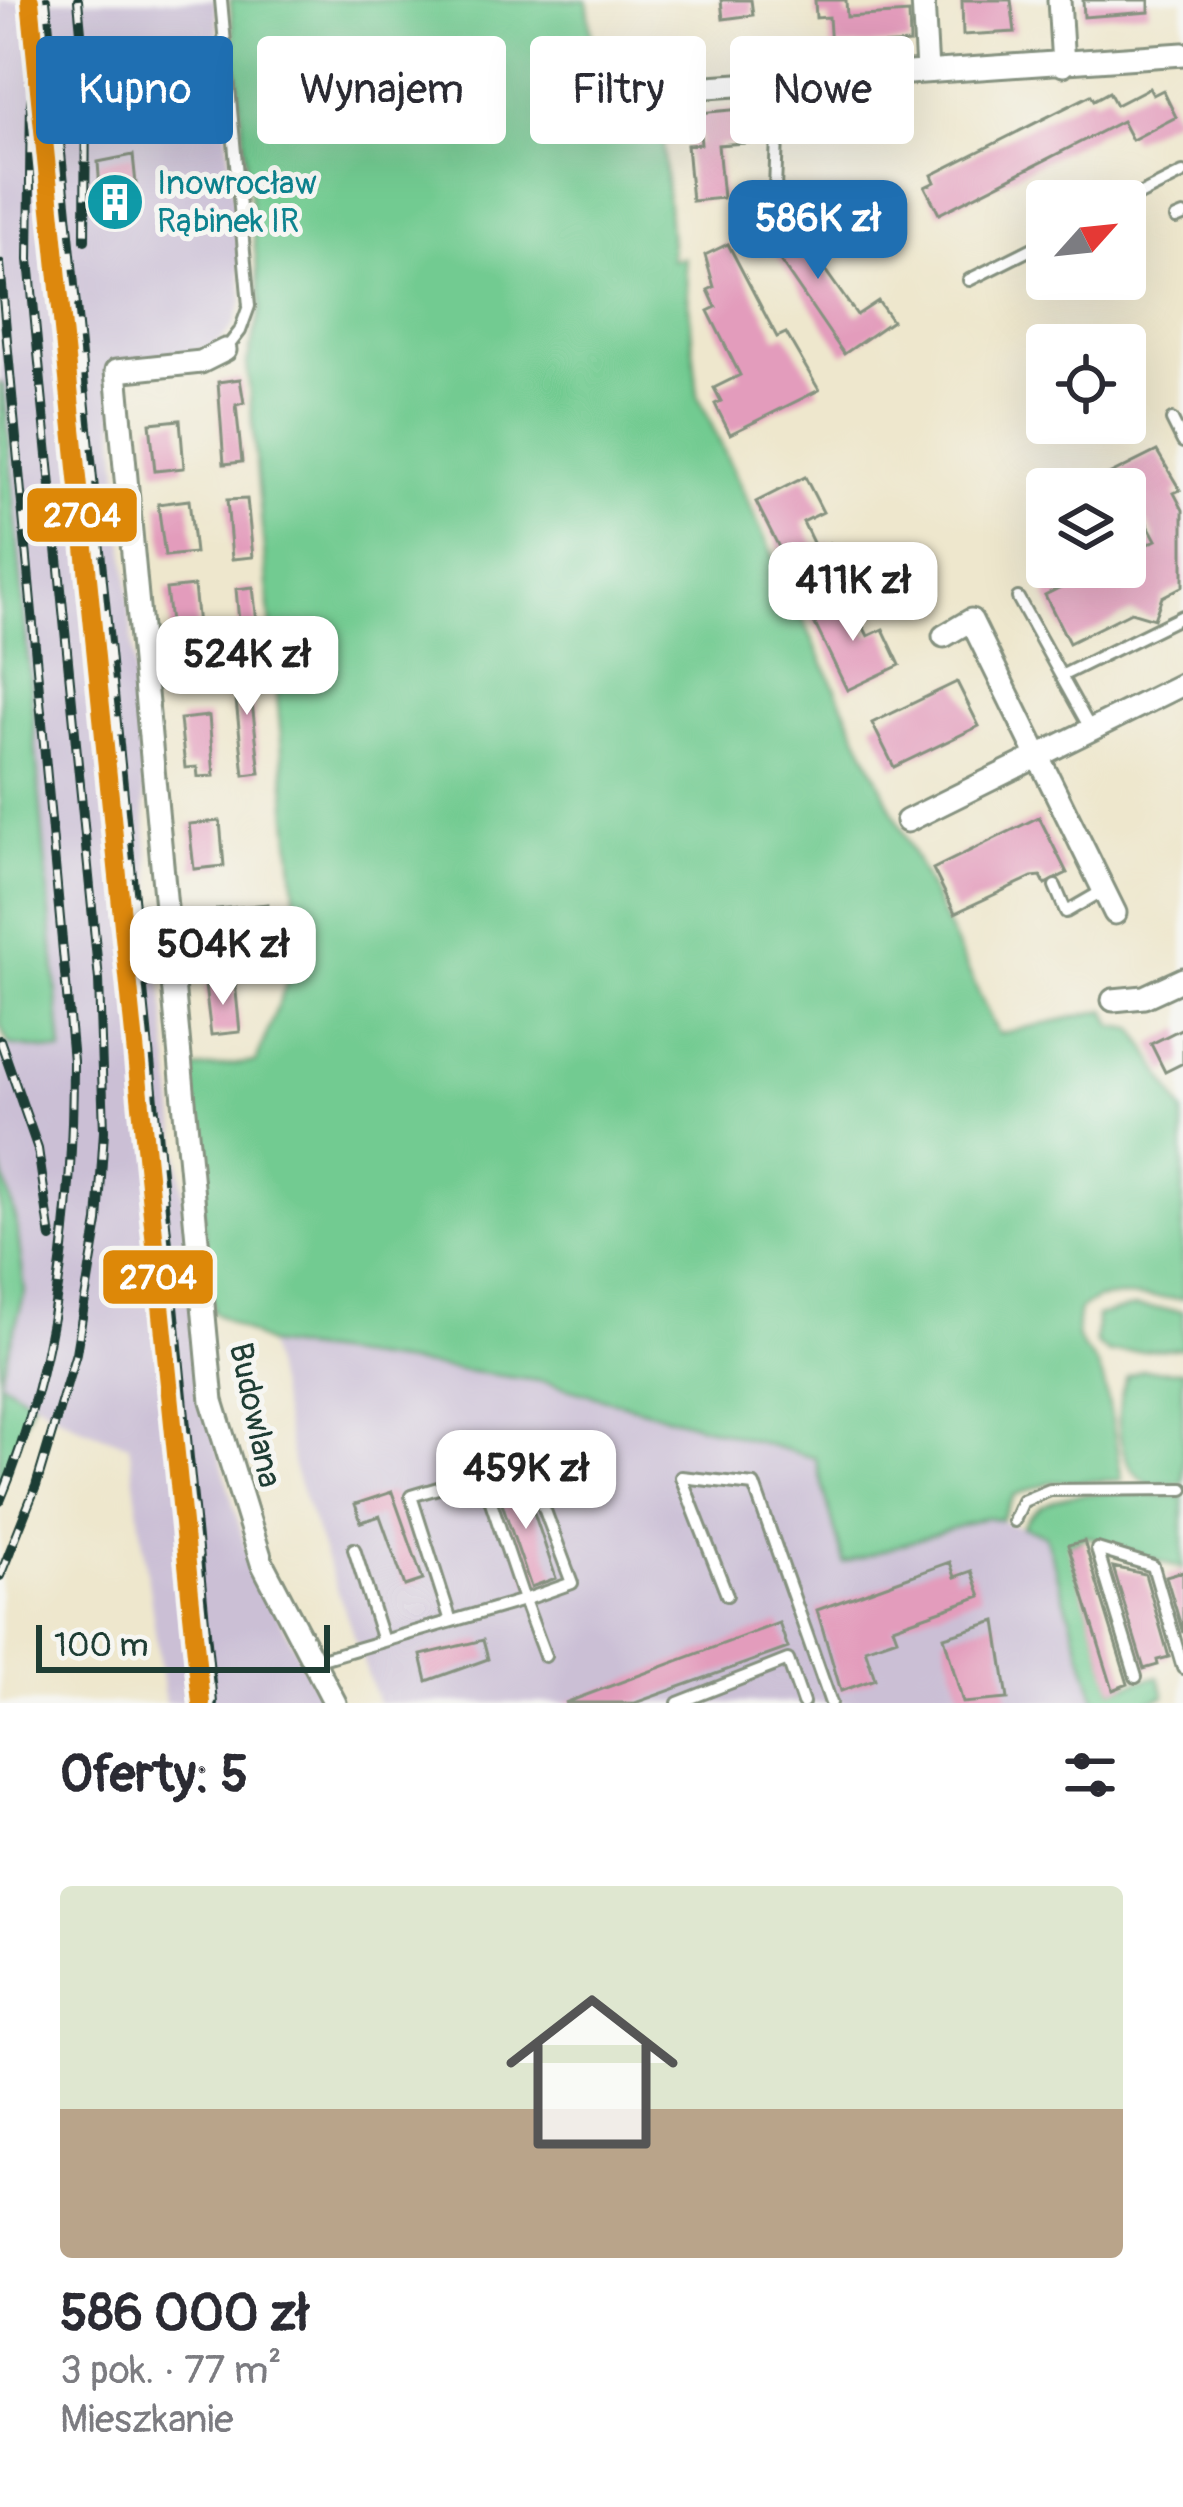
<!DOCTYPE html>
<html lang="pl">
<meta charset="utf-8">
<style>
:root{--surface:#fff;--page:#f7f7f7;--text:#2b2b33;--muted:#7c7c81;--accent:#1f6fb2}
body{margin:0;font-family:Pangolin,sans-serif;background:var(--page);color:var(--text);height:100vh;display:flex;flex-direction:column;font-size:45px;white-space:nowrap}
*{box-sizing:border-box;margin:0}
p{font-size:39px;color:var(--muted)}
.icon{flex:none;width:66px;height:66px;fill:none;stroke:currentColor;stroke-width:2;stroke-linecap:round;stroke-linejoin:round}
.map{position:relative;height:1703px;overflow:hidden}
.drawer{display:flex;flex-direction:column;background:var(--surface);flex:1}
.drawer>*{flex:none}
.banner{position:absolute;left:36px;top:36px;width:1113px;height:108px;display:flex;gap:24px}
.needle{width:78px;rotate:63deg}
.tools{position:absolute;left:1026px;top:180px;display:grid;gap:24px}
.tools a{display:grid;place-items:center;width:120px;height:120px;border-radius:12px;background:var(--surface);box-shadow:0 12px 48px #0002;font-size:60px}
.scale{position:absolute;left:36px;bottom:30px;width:294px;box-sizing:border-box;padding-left:12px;border:6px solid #1f3d34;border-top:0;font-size:33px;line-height:42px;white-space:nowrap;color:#1f3d34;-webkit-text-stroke:9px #f6f6f2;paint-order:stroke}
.price{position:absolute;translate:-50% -102px;padding:0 27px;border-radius:24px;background:#fff;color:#222;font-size:39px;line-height:78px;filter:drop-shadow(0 3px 6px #0008)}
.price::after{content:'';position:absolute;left:50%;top:72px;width:36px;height:27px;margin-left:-18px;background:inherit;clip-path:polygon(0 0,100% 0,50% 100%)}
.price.active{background:var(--accent);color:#fff}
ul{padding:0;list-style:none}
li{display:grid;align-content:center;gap:24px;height:636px;padding:0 60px}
li span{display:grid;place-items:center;height:372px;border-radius:12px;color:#555}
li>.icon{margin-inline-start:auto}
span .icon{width:216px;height:216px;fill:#fffc;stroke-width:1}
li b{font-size:51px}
h2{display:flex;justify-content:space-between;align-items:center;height:144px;padding:0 60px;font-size:51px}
.tag{padding:0 42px;border-radius:12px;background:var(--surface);box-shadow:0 12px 48px #0002;font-size:42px;line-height:108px}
.tag.active{background:var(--accent);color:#fff}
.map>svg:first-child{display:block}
.industrial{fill:#cbbfd5}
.green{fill:#72cb91;stroke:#488462;stroke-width:3}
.building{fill:#e39cbc}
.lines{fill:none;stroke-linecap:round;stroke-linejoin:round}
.service-casing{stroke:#869280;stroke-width:16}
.minor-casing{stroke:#869280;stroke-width:27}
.service{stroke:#fff;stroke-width:10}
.minor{stroke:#fff;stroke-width:21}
.rail-casing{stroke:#1f3d34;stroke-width:10}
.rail{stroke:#f6f6f2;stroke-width:6;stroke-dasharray:18;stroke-linecap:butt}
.rail-1-casing{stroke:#f6f6f2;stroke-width:27}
.rail-1{stroke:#dd8808;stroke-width:18}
.labels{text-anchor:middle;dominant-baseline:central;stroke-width:10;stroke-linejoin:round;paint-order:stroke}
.culture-label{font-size:33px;fill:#0d838f;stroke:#f6f6f2;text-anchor:start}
.street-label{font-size:33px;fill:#1f3d34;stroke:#f6f6f2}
.line-badge{stroke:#f6f6f2;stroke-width:4.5}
.badge-label{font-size:33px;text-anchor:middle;font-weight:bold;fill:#fff}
</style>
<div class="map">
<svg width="1183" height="1703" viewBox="0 0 1183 1703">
<rect width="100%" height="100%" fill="#f6f6f2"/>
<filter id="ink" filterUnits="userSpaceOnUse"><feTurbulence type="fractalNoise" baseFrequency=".00833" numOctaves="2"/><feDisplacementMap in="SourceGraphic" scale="24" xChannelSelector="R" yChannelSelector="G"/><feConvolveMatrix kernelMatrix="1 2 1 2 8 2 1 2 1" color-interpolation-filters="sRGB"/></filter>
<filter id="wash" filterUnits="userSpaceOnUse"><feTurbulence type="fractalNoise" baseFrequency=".004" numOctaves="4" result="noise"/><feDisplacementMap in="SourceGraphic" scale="48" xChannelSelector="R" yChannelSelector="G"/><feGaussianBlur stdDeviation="2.7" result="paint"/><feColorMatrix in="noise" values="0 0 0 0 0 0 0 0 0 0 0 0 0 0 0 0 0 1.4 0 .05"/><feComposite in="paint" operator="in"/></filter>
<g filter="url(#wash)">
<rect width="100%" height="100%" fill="#eee7cd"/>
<path class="industrial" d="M0,0H215L243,301L233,327L213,348L111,366L148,847L205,1405L249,1559L324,1703H165L129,1445L78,1426L0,1381L25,1292L16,1220L0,1163V1044L62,1051L0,375Z
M267,1344L546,1382L816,1458L845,1563L988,1517L1045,1535L1097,1703H378L295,1473Z"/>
<path class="green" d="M230,0H587L600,99L659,91L672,259L684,258L698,396L998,1034L1106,1010L1113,1026L1135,1029L1183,1112V1299L1120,1296L1097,1299L1079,1310C1069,1353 1093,1347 1102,1377C1112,1410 1116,1446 1122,1480L1050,1482L1015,1495L1001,1520L987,1517L844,1563L815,1458L546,1382L267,1344L213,1312L188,1070L256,1062L300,948L247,363L261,308Z
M0,383L4,386L62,1052L9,1045L0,1024Z
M0,1163L16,1220L25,1292L0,1379Z
M1134,1307L1183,1311V1348L1109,1353L1096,1344L1097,1316Z
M1143,1370L1183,1371V1484H1149C1115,1465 1113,1409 1127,1377Z
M0,1381L32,1401L0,1485Z
M1183,1496V1569L1087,1536L1069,1545L1113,1689L1159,1676L1165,1696L1145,1703H1097L1045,1535L1022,1527C1047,1479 1135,1496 1183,1496Z"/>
<g id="blocks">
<path class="building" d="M721,0H751L753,15L723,19Z
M815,0H846L847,17L909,13L910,43L831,48L829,17L816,18Z
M962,0H1011L1015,32L963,35Z
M1083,0H1149V12L1084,17Z
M1149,88L1153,95L1163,90L1176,117L1132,140L1122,121L939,214L925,187L935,182L932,175L1091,95L1094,100L1109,92L1116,105Z
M754,108L757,142L718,145L723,198L692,201L687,145L701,144L698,113Z
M133,155L136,184H127L130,216L102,218L98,162Z
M776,201L857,315L878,301L892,321L844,354L751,218Z
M728,244L777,337L786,333L819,390L730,434L715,404L721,401L714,388L740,375L708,311L716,307L708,290L714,287L705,255Z
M240,379L244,403L236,405L242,462L224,464L218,382Z
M180,420L184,468L155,471L150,423Z
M1157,451L1180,490L1174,493L1183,510V586L1162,597L1154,619L1131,612L1069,643L1045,595L1101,567H1125V555L1156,540L1140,510L1125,518V489H1111L1105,477Z
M805,477L823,512L803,522L816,549L829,543L837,560L796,581L756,502Z
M247,499L253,557L232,559L227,500Z
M189,500L195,553L165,556L158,504Z
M194,586L199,636L172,639L166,589Z
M253,587L258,631L240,633L236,589Z
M847,595L868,636L883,629L900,665L847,690L810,614Z
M258,669L260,693L251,694L260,773L244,775L233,672Z
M957,682L979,726L894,767L872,723Z
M209,716L214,776L198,777L197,767L185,768L180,719Z
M1039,817L1067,873L1045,884L1041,876L1032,877L955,913L933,869Z
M220,821L224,866L194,869L189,824Z
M268,904L273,966L255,968L252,931L220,934L217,909Z
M235,982L240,1032L211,1035L205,985Z
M1183,1028V1063L1165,1072L1151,1044Z
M522,1477L556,1578L531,1587L496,1486Z
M392,1492L423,1580L405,1586L380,1516L361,1522L355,1504Z
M1084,1541L1128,1684L1113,1690L1068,1545Z
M950,1562L955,1577L972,1571L981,1596L893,1627L897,1638L865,1649L875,1679L841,1691L817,1610Z
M1113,1567L1145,1574L1169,1657L1157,1660L1158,1665L1144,1669Z
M1183,1571V1633L1166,1576Z
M996,1621L1008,1699L963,1703L944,1637Z
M779,1623L788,1648L635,1703H565Z
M483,1640L488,1659L427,1681L421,1655Z"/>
</g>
</g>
<g filter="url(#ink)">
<use href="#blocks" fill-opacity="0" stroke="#869280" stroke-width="3"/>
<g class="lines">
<defs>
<path id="service" d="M221,0L249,306L240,331L226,349
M778,109L775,189L814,210
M1125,202L1183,173
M1176,218L1183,215
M969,280L1047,241
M1172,420L1183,442
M1018,598L1061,676
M1091,730L1061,676L1183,616
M1055,886L1066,912L1104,890
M482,1475L525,1457L572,1583L524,1600L545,1656
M1014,1521L1023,1501L1050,1490L1183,1489
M354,1549L383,1641
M727,1595L681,1477L754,1485L831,1703
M315,1661L524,1600L482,1475L411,1496L451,1621
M1136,1677L1097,1549L1153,1566L1183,1668
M678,1703L788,1660L803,1703"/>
<path id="minor" d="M923,0L927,71
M1059,0L1063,65
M664,90L1183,54
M225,350L201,362L116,371L212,1401L262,1563L335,1703
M944,636L971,620L1115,913
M907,821L1183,684
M1113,1000L1144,997L1183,979"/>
</defs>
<use href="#service" class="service-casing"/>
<use href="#minor" class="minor-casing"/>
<use href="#service" class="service"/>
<use href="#minor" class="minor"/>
<defs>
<path id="rail" d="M46,0L213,1703
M78,0L86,86L85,240
M0,264L73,1061C73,1207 58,1366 0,1501
M0,1040L38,1149L51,1238
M0,1576L36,1486L76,1353L98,1222L104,1131L99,980L29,260L32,16"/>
</defs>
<use href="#rail" class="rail-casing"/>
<use href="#rail" class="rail"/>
<defs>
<path id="rail-1" d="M30,0L201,1703"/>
</defs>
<use href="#rail-1" class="rail-1-casing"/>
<use href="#rail-1" class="rail-1"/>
</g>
</g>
<defs>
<symbol id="building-disc" viewBox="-11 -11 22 22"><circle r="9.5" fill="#0f9aa8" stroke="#f6f6f2"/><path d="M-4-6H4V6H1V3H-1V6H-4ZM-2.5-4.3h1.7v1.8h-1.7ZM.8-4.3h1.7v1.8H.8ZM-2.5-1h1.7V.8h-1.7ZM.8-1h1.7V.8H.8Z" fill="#fff"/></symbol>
</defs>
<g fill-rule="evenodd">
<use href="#building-disc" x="82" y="169" width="66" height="66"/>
</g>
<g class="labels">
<g class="culture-label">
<text x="157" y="183">Inowrocław<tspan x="157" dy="38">Rąbinek IR</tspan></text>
</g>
<g class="street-label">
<text transform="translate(255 1415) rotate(78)">Budowlana</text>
</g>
</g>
<g class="line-badge">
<rect x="25" y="486" width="114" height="58" rx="12" fill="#dd8808"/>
<rect x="101" y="1248" width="114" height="58" rx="12" fill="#dd8808"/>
</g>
<g class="badge-label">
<text x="82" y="527">2704</text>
<text x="158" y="1289">2704</text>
</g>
</svg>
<div class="tools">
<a><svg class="needle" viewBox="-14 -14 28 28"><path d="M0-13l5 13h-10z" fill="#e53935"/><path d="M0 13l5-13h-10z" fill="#7c7c81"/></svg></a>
<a><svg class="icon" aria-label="locate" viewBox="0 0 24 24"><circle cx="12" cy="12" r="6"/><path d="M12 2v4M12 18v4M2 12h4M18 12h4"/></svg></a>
<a><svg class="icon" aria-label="layers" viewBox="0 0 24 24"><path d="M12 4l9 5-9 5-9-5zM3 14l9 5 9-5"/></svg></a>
</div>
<div class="scale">100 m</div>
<b class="price active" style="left:818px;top:282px">586K zł</b>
<b class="price" style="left:853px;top:644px">411K zł</b>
<b class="price" style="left:247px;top:718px">524K zł</b>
<b class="price" style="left:223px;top:1008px">504K zł</b>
<b class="price" style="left:526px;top:1532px">459K zł</b>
<div class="banner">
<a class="tag active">Kupno</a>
<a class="tag">Wynajem</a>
<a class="tag">Filtry</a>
<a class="tag">Nowe</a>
</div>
</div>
<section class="drawer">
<h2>Oferty: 5<svg class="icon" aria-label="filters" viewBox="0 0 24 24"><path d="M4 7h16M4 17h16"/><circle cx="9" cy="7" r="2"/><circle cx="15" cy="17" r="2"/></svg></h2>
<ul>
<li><span style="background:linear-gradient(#dfe7d0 60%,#b9a48a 0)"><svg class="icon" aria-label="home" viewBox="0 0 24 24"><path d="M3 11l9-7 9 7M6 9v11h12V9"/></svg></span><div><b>586 000 zł</b><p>3 pok. · 77 m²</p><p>Mieszkanie</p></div></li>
</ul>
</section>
